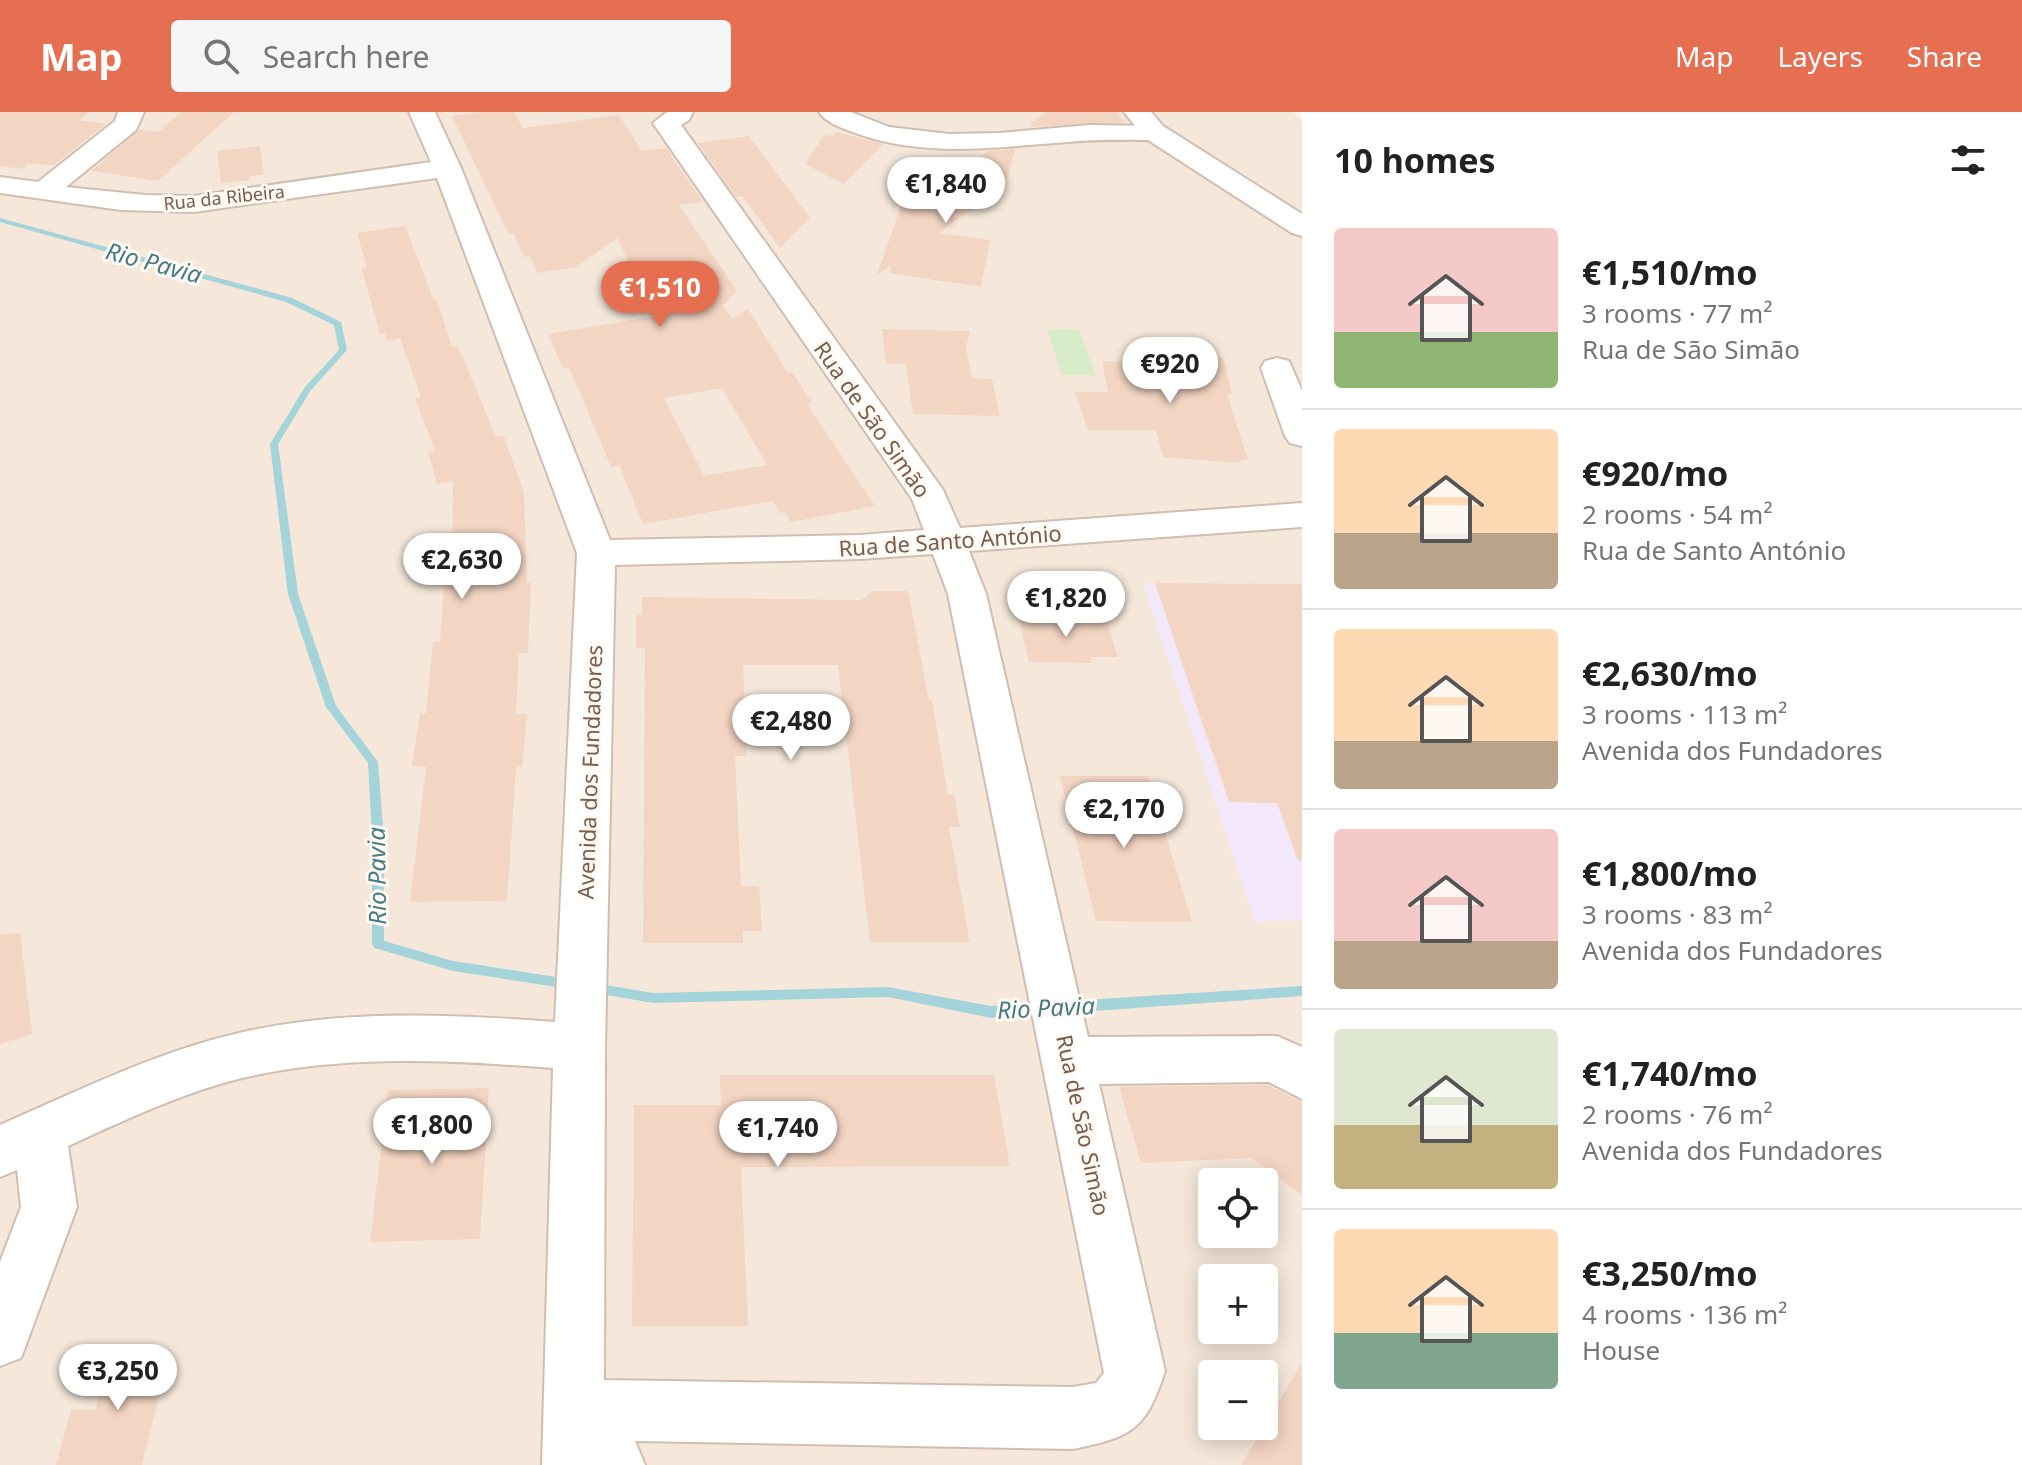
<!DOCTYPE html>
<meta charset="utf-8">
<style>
:root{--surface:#fff;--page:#f6f6f6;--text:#222;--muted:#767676;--line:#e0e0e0;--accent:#e76f51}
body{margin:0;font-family:"Noto Sans",sans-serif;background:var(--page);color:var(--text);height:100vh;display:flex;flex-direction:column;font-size:30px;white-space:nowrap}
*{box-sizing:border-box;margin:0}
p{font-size:26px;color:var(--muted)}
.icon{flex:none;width:44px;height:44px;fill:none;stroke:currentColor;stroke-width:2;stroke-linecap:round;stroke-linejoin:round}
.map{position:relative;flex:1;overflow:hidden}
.drawer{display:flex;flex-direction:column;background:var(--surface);width:720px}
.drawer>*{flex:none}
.controls{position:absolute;left:1198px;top:1056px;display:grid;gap:16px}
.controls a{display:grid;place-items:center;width:80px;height:80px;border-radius:8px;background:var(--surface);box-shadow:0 4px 20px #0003;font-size:40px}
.price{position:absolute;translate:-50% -68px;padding:0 18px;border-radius:28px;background:#fff;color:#222;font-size:26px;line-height:52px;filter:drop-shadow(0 2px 4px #0008)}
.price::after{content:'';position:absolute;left:50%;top:48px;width:24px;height:18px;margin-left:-12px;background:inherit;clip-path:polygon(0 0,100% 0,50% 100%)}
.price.on{background:var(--accent);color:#fff}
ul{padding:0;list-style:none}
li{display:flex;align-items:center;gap:24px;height:200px;padding:0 32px}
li+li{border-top:2px solid var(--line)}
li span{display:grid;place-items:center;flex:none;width:224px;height:160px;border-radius:8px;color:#555}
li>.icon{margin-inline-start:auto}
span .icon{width:96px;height:96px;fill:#fffc;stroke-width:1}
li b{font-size:34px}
h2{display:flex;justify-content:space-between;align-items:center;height:96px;padding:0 32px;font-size:34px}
header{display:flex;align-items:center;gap:48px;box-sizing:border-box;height:112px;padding:0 40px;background:var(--accent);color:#fff}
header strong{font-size:38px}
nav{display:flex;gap:44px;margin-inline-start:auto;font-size:28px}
.search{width:560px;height:72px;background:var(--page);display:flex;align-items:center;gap:20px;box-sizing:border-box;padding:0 28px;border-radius:8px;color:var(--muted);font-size:30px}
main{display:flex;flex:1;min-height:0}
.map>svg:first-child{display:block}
.residential{fill:#f5e8da;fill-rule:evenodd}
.education{fill:#f3e8fa}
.green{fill:#d8ecc9}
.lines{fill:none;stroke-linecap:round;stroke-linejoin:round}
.stream{fill:#a5d3da;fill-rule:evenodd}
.building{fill:#f3d5c3;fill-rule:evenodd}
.minor-casing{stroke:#d1beb0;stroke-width:4}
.tertiary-casing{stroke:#d1beb0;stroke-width:4}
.minor{fill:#fff;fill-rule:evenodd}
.tertiary{fill:#fff;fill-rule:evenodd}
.labels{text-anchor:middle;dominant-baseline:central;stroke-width:6;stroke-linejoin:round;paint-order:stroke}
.far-street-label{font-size:18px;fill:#7a5c4d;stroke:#fffaf3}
.street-label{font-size:22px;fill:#7a5c4d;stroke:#fffaf3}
.water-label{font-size:24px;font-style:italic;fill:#437c86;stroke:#fffaf3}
</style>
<header>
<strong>Map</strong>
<div class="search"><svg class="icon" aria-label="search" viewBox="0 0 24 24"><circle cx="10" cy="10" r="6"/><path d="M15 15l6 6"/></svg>Search here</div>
<nav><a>Map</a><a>Layers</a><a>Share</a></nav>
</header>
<main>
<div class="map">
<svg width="1302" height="1353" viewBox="0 0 1302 1353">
<rect width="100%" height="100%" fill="#fdf6ec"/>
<path class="residential" d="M0,0H1293L1302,9V1353H0ZM1212,1070H1264V1122H1212ZM1212,1166H1264V1218H1212ZM1212,1262H1264V1314H1212Z"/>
<path class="education" d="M1143,471L1302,472V808L1255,810Z"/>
<path class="green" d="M1047,217H1079L1095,263H1062Z"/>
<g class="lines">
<path class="stream" d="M0,106L292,186L341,210L347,238L311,278L278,332L298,482L336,594L378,650L384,727V829L453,849L569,867L573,868L575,872L573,876L569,877L453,859L378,837L374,836L372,832V727L368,651L326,595L288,482L270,332L305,275L339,238L334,213L286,190L0,110Z
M594,871L653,881L888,875L991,894L1046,890L1050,892L1052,896L1050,900L1046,902L991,906L888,885L653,891L590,880L588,876L590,872Z
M1302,874V884L1067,901L1063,899L1061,895L1063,891L1067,889Z"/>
</g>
<path class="building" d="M0,0H89L79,8L106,12L54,53L28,52L21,57L0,54Z
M181,0H234L158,69L91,59L140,17L158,20Z
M483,0H514L523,16L619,3L642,39L666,36L703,90L679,93L737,179L722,194L733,207L748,197L788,261L792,260L812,291L807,292L875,394L791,410L785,400L780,401L773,389L643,412L619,353L611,355L569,255L563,256L548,222L656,204L617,126L576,155L537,161L530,144L524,145L514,122L509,123L452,4ZM722,276L767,353L704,364L664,286Z
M1047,0H1117L1124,10L1031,15V11Z
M836,20L884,32L844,72L805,52L824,23L833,24Z
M749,24L810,106L780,136L742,84L736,85L698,31Z
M260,34L264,63L250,64L251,68L221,71L217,39Z
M1015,37L1008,65L995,74L1002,76L938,121L990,128L981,175L889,161L891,153L877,163L900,97L988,39Z
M405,114L434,189L437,188L452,235L458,234L496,325L504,324L524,381L527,471L531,470L528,541H519L516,602H527L522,655H516L507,789L410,790L426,655L412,654L420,601H426L433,530H440L446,447H452L453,369L437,372L428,340L435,339L415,287L421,285L400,226L387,229L385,221L380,222L363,162L362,157L367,156L357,121Z
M882,217L970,219L966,236L972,266L992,267L1000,304L913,302L906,252H886Z
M1136,239L1223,246L1232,282H1227L1248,348L1240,347L1241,351L1163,345L1156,318H1088L1075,280H1108L1102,249L1138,251Z
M1155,471L1302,472V749H1298L1277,691L1229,690Z
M873,479H908L929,588H932L948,683H954L960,715H949L970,830H870L838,553H743L747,644H735L741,774H759L762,819H743V831H643L645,536H636V503H642V485L861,488Z
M1018,504H1089L1090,510H1107L1118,545H1090L1092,551L1029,550Z
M1060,664H1148L1192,810L1096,809Z
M20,821L32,922L0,932V822Z
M720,963H994L1010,1054L741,1055L748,1214H632L634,993H721Z
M1268,973L1302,990V1083L1252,1046L1141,1051L1119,975Z
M489,976L480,1127L370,1130L388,978Z
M111,1237L170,1238L142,1353H56L71,1298H95Z
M1302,1251V1353H1241Z"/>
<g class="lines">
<defs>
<path id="minor" d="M118,0H144L136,18L66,75L145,83L194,84L431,50L409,0H435L461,56L610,428L860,423L924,418L912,387L653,11L667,0H693L689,8L681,13L943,378L960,416L1302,391V415L969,439L986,482L1088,925L1277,924L1302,935V987L1269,970L1099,972L1165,1259C1146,1318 1132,1325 1073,1337L635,1329L645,1353H542L553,956C448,948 341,942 238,967C179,982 123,1009 68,1034L77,1095L21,1246L0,1254V1150L21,1095L17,1058L0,1065V1013C78,979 156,940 239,921C343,897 449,902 555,910L577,441L437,66L194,100L121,98L0,81V65L38,70L115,9ZM933,442L948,482L1104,1261L1096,1271L1073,1275L604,1268L605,935L615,453L860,447Z
M819,0H851L889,15L949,22L1000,21L1089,13L1163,14L1167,20L1163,26L1154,28C1125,28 1097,27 1068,30C995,35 921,47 850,19C839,15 826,10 819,0Z
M1277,246L1289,249L1302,279V334L1290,331L1285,324L1261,256L1265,249Z"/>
<path id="tertiary" d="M1124,0H1151L1163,14L1302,102V124L1292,121L1145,26Z"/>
</defs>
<use href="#minor" class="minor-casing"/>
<use href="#tertiary" class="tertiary-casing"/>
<use href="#minor" class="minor"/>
<use href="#tertiary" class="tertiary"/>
</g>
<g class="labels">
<g class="far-street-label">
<text transform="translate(224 85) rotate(-6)">Rua da Ribeira</text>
</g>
<g class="street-label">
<text transform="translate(873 307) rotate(55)">Rua de São Simão</text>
<text transform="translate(950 428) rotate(-4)">Rua de Santo António</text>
<text transform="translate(589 660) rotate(-88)">Avenida dos Fundadores</text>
<text transform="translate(1084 1013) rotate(78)">Rua de São Simão</text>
</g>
<g class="water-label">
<text transform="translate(154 150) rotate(15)">Rio Pavia</text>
<text transform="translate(376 764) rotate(-91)">Rio Pavia</text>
<text transform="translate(1046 895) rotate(-3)">Rio Pavia</text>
</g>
</g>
</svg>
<div class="controls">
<a><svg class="icon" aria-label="locate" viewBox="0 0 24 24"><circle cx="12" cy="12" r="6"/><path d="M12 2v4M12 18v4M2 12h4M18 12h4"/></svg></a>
<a>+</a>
<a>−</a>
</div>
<b class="price" style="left:946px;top:113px">€1,840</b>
<b class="price on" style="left:660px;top:217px">€1,510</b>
<b class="price" style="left:1170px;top:293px">€920</b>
<b class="price" style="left:462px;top:489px">€2,630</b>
<b class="price" style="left:1066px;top:527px">€1,820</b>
<b class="price" style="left:791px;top:650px">€2,480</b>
<b class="price" style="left:1124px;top:738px">€2,170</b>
<b class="price" style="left:432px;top:1054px">€1,800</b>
<b class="price" style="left:778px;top:1057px">€1,740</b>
<b class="price" style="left:118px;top:1300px">€3,250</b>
</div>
<section class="drawer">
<h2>10 homes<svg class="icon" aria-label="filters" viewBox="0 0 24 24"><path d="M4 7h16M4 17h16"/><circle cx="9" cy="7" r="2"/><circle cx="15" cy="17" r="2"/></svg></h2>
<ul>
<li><span style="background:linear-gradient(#f6c9c9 65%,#8fb573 0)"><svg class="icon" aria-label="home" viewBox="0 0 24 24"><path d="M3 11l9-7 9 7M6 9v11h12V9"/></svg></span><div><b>€1,510/mo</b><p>3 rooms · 77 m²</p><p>Rua de São Simão</p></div></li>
<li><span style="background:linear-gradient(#ffd9b3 65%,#b9a48a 0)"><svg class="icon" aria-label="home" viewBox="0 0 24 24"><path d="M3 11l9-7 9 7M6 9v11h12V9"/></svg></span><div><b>€920/mo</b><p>2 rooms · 54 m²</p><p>Rua de Santo António</p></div></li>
<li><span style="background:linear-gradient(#ffd9b3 70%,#b9a48a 0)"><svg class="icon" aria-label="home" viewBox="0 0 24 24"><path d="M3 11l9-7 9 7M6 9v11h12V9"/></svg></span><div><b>€2,630/mo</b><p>3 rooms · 113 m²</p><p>Avenida dos Fundadores</p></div></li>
<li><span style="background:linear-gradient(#f6c9c9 70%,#b9a48a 0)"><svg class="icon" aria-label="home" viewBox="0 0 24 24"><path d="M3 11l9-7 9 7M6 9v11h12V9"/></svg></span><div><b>€1,800/mo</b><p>3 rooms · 83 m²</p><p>Avenida dos Fundadores</p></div></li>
<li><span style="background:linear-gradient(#dfe7d0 60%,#c2b280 0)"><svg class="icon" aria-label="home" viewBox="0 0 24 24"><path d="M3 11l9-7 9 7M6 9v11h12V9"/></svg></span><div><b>€1,740/mo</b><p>2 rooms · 76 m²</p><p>Avenida dos Fundadores</p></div></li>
<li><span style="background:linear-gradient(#ffd9b3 65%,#7fa58c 0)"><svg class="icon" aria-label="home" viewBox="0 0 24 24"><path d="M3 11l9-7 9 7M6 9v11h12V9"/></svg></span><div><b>€3,250/mo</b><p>4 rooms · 136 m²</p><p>House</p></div></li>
</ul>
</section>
</main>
